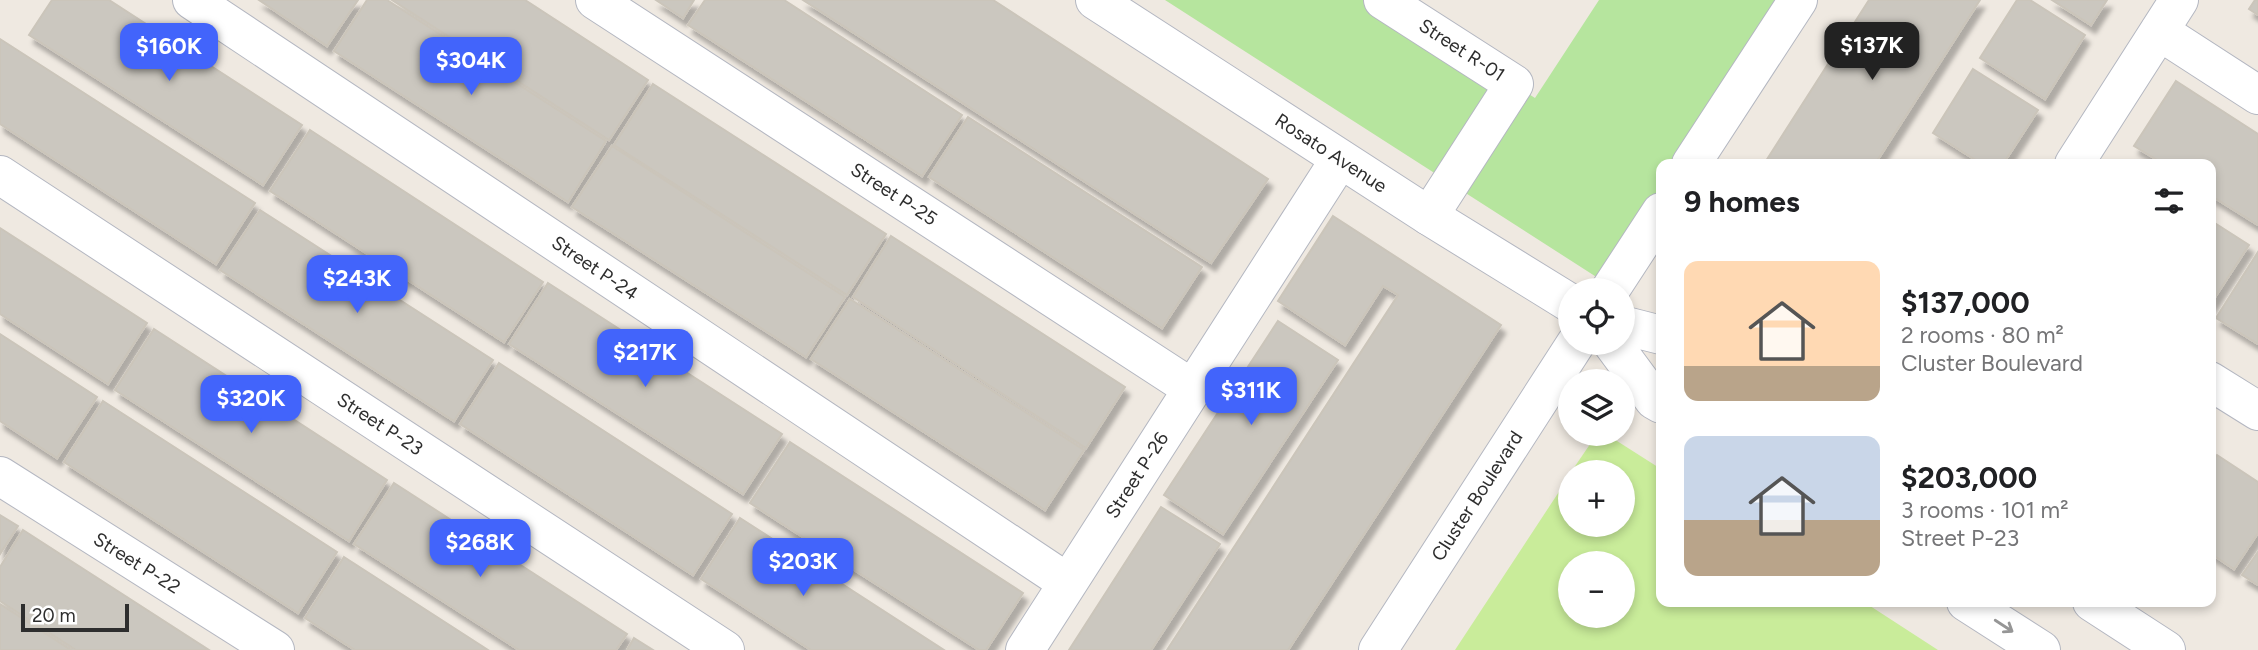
<!DOCTYPE html>
<meta charset="utf-8">
<style>
:root{--surface:#fff;--page:#f2f2f2;--text:#202124;--muted:#757577;--accent:#4264fb}
body{margin:0;font-family:Figtree,sans-serif;background:var(--page);color:var(--text);height:100vh;display:flex;flex-direction:column;font-size:26px;white-space:nowrap}
*{box-sizing:border-box;margin:0}
p{font-size:23px;color:var(--muted)}
.icon{flex:none;width:38px;height:38px;fill:none;stroke:currentColor;stroke-width:2;stroke-linecap:round;stroke-linejoin:round}
.map{position:relative;flex:1;overflow:hidden}
.details{position:absolute;left:1656px;top:159px;width:560px;height:448px;display:flex;flex-direction:column;background:var(--surface);border-radius:14px;box-shadow:0 4px 10px #0003}
.details>*{flex:none}
.buttons{position:absolute;left:1558px;top:278px;display:grid;gap:14px}
.buttons a{display:grid;place-items:center;width:77px;height:77px;border-radius:50%;background:var(--surface);box-shadow:0 4px 10px #0003;font-size:35px}
.scale{position:absolute;left:21px;bottom:18px;width:108px;box-sizing:border-box;padding-left:7px;border:4px solid #2e2e2e;border-top:0;font-size:19px;line-height:24px;white-space:nowrap;color:#2e2e2e;-webkit-text-stroke:5px #fff;paint-order:stroke}
.price{position:absolute;translate:-50% -60px;padding:0 16px;border-radius:14px;background:var(--accent);color:#fff;font-size:23px;line-height:46px;filter:drop-shadow(0 2px 4px #0008)}
.price::after{content:'';position:absolute;left:50%;top:42px;width:21px;height:16px;margin-left:-10px;background:inherit;clip-path:polygon(0 0,100% 0,50% 100%)}
.price.selected{background:#222;color:#fff}
ul{padding:0;list-style:none}
li{display:flex;align-items:center;gap:21px;height:175px;padding:0 28px}
li span{display:grid;place-items:center;flex:none;width:196px;height:140px;border-radius:14px;color:#555}
li>.icon{margin-inline-start:auto}
span .icon{width:84px;height:84px;fill:#fffc;stroke-width:1}
li b{font-size:30px}
h2{display:flex;justify-content:space-between;align-items:center;height:84px;padding:0 28px;font-size:30px}
.map>svg:first-child{display:block}
.green{fill:#b6e59e}
.pitch{fill:#c9ec9a;fill-rule:evenodd}
.building{fill:#cbc7bf;stroke:#cbc5ba;stroke-width:2;filter:url(#shadow)}
.lines{fill:none;stroke-linecap:round;stroke-linejoin:round}
.minor-casing{stroke:#b4b7c1;stroke-width:40}
.tertiary-casing{stroke:#b4b7c1;stroke-width:40}
.minor{stroke:#fff;stroke-width:38}
.tertiary{stroke:#fff;stroke-width:38}
.oneway{stroke:#969696}
.labels{text-anchor:middle;dominant-baseline:central;stroke-width:5;stroke-linejoin:round;paint-order:stroke}
.street-label{font-size:19px;fill:#2e2e2e;stroke:#fff}
</style>
<div class="map">
<svg width="2258" height="650" viewBox="0 0 2258 650">
<defs>
<filter id="shadow"><feDropShadow dx="4.5" dy="8" stdDeviation="2" flood-color="#0004"/></filter>
</defs>
<rect width="100%" height="100%" fill="#efe9e1"/>
<path class="green" d="M1165,0H1383L1535,98L1599,0H1798L1691,164H1661V212L1612,287Z"/>
<path class="pitch" d="M1597,434H1606L1661,469V602H1864L1938,650H1455L1570,475V525H1622V472H1571ZM1570,564H1622V616H1570Z"/>
<path class="building" d="M52,0H109L302,125L263,185L29,35Z
M259,0H358L327,46Z
M367,0H387L606,141L568,202L334,51Z
M392,0H525L648,80L609,140Z
M656,0H694L683,18Z
M705,0H784L962,115L922,176L688,25Z
M803,0H993L1268,179L1211,263Z
M1869,0H1980L1875,164H1764Z
M2017,0H2030L2085,35L2045,99L1980,58Z
M2052,0H2107L2091,25Z
M2255,0H2258V15L2249,9Z
M0,39L255,203L216,264L0,124Z
M1973,69L2038,110L2003,164H1982L1933,133Z
M2176,81L2258,134V225L2210,195V164H2164L2134,146Z
M653,84L886,234L847,295L614,145Z
M968,117L1202,267L1162,328L929,177Z
M310,130L543,282L504,342L270,191Z
M612,146L845,297L806,357L572,207Z
M260,210L493,360L454,421L220,270Z
M1333,216L1501,325L1288,650H1167L1398,295L1383,286L1345,345L1278,301Z
M2210,220L2249,245L2210,305Z
M0,228L147,323L108,384L0,314Z
M891,236L1125,387L1086,448L853,297Z
M2258,252V344L2216,318Z
M548,283L782,434L743,494L509,344Z
M850,299L1084,450L1045,510L811,359Z
M1278,321L1338,360L1223,534L1164,495Z
M154,329L387,480L349,541L115,390Z
M0,334L97,397L57,458L0,421Z
M499,363L732,514L693,575L460,424Z
M103,401L337,552L298,613L64,462Z
M790,442L1023,593L986,650H979L750,503Z
M2217,455L2258,482V533L2234,569L2210,553V465Z
M394,483L627,634L616,650H519L354,544Z
M1161,507L1220,544L1151,650H1069Z
M0,515L18,526L0,554Z
M740,518L944,650H811L701,579Z
M23,530L209,650H76L0,601V567Z
M2258,552V585L2242,575Z
M344,557L488,650H355L305,618Z
M0,604L71,650H0Z
M634,638L653,650H627Z"/>
<g class="lines">
<defs>
<path id="minor" d="M192,0L1068,583
M595,0L1193,389
M1383,0L1514,84L1429,216
M2159,31L2258,95
M2074,164L2179,0
M0,175L725,650
M2210,381L2258,411
M0,476L275,650
M1025,650L1340,159"/>
<path id="tertiary" d="M1095,0L1429,216L1570,303
M1691,164L1798,0
M1610,290L1661,212
M1622,325L1661,335
M1612,343L1654,400L1661,404
M1966,602L2041,650
M2092,602L2166,650
M1378,650L1576,343"/>
</defs>
<use href="#minor" class="minor-casing"/>
<use href="#tertiary" class="tertiary-casing"/>
<use href="#minor" class="minor"/>
<use href="#tertiary" class="tertiary"/>
</g>
<defs><path id="oneway-shaft" d="M-6 0H5M1.5-3L5.5 0L1.5 3" fill="none" stroke-width="1.6" stroke-linecap="round" stroke-linejoin="round" transform="scale(1.75)"/></defs>
<use class="oneway" href="#oneway-shaft" transform="translate(2004 626) rotate(33)"/>
<g class="labels">
<g class="street-label">
<text transform="translate(1462 50) rotate(33)">Street R-01</text>
<text transform="translate(1331 153) rotate(33)">Rosato Avenue</text>
<text transform="translate(894 194) rotate(33)">Street P-25</text>
<text transform="translate(595 268) rotate(34)">Street P-24</text>
<text transform="translate(380 424) rotate(33)">Street P-23</text>
<text transform="translate(1137 475) rotate(-57)">Street P-26</text>
<text transform="translate(1477 496) rotate(-57)">Cluster Boulevard</text>
<text transform="translate(137 563) rotate(32)">Street P-22</text>
</g>
</g>
</svg>
<div class="buttons">
<a><svg class="icon" aria-label="locate" viewBox="0 0 24 24"><circle cx="12" cy="12" r="6"/><path d="M12 2v4M12 18v4M2 12h4M18 12h4"/></svg></a>
<a><svg class="icon" aria-label="layers" viewBox="0 0 24 24"><path d="M12 4l9 5-9 5-9-5zM3 14l9 5 9-5"/></svg></a>
<a>+</a>
<a>−</a>
</div>
<div class="scale">20 m</div>
<b class="price selected" style="left:1872px;top:82px">$137K</b>
<b class="price" style="left:169px;top:83px">$160K</b>
<b class="price" style="left:471px;top:97px">$304K</b>
<b class="price" style="left:357px;top:315px">$243K</b>
<b class="price" style="left:645px;top:389px">$217K</b>
<b class="price" style="left:1251px;top:427px">$311K</b>
<b class="price" style="left:251px;top:435px">$320K</b>
<b class="price" style="left:480px;top:579px">$268K</b>
<b class="price" style="left:803px;top:598px">$203K</b>
<section class="details">
<h2>9 homes<svg class="icon" aria-label="filters" viewBox="0 0 24 24"><path d="M4 7h16M4 17h16"/><circle cx="9" cy="7" r="2"/><circle cx="15" cy="17" r="2"/></svg></h2>
<ul>
<li><span style="background:linear-gradient(#ffd9b3 75%,#b9a48a 0)"><svg class="icon" aria-label="home" viewBox="0 0 24 24"><path d="M3 11l9-7 9 7M6 9v11h12V9"/></svg></span><div><b>$137,000</b><p>2 rooms · 80 m²</p><p>Cluster Boulevard</p></div></li>
<li><span style="background:linear-gradient(#c9d6e8 60%,#b9a48a 0)"><svg class="icon" aria-label="home" viewBox="0 0 24 24"><path d="M3 11l9-7 9 7M6 9v11h12V9"/></svg></span><div><b>$203,000</b><p>3 rooms · 101 m²</p><p>Street P-23</p></div></li>
</ul>
</section>
</div>
